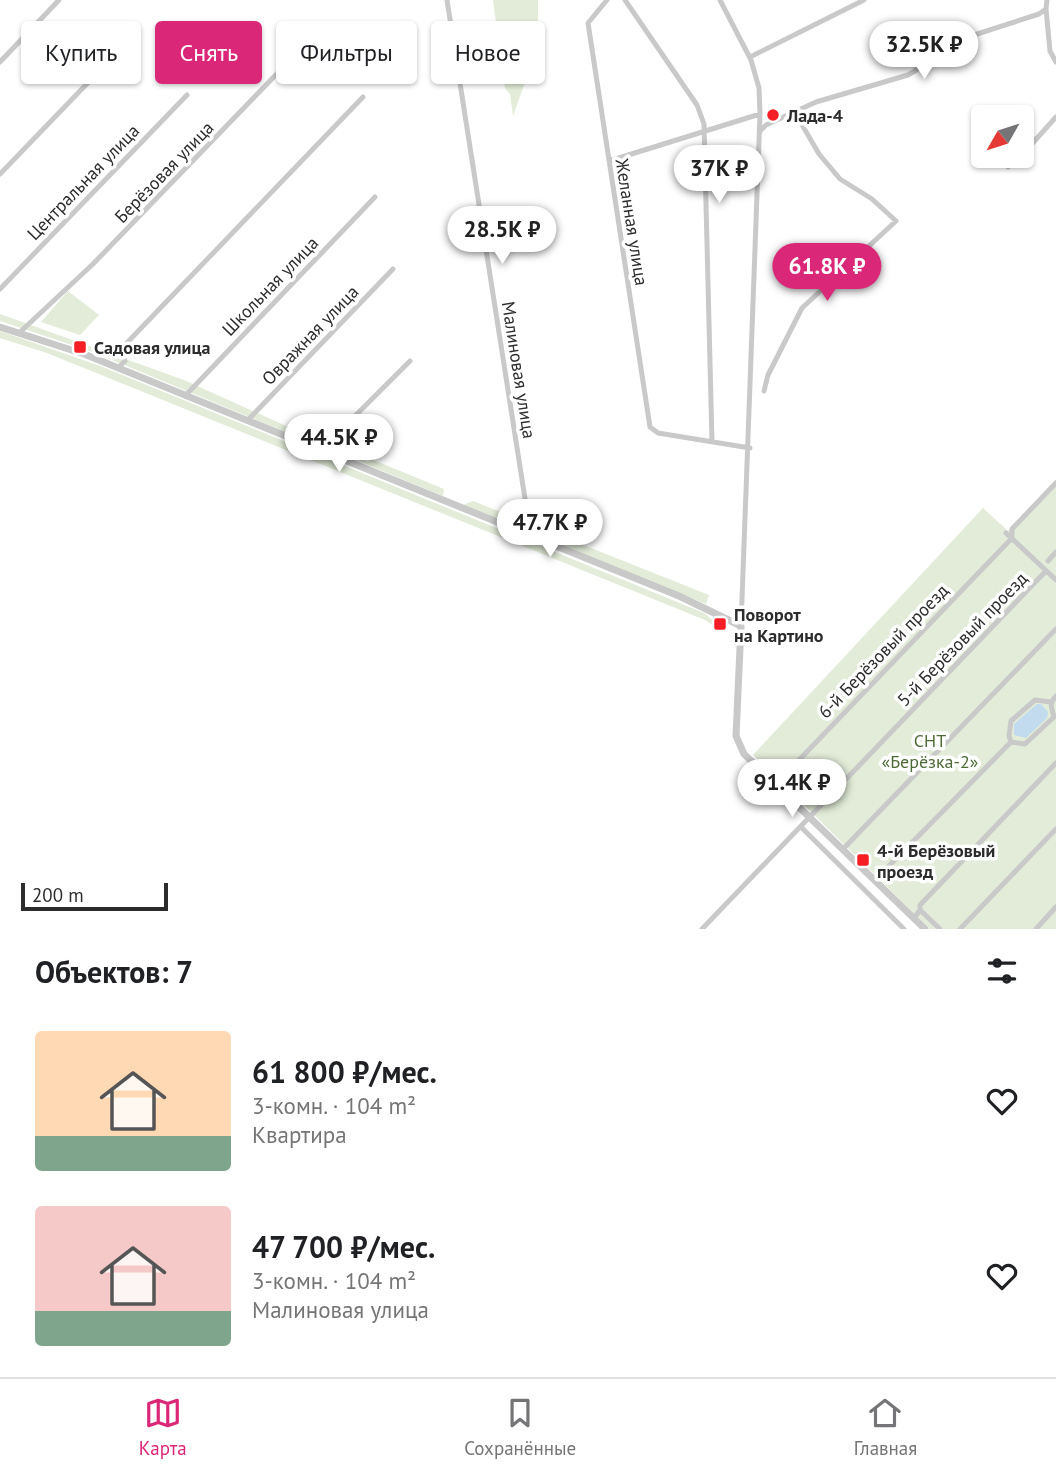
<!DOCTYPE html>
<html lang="ru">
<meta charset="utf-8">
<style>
:root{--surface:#fff;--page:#f2f2f2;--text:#202124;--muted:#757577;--line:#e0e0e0;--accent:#db2777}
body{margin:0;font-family:"PT Sans",sans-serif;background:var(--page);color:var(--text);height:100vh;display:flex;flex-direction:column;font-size:26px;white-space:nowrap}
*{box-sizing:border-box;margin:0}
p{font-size:23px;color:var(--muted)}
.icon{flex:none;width:38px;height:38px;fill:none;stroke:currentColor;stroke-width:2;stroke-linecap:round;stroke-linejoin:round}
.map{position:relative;height:929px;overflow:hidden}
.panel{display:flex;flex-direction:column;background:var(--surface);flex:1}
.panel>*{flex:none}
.guide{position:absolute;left:21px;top:21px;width:700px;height:63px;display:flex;gap:14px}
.needle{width:46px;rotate:231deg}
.tools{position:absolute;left:971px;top:105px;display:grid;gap:14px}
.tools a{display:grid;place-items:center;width:63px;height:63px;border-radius:7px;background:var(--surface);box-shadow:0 2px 5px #0004;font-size:35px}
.scale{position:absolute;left:21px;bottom:18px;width:147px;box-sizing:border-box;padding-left:7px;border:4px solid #2c2c2c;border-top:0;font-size:19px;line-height:24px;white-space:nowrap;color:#2c2c2c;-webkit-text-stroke:5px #fff;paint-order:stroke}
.price{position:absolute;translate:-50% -60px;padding:0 16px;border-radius:24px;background:#fff;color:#222;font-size:23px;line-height:46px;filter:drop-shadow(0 2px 4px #0008)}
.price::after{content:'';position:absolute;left:50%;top:42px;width:21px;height:16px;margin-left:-10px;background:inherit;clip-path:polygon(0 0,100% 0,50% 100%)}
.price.selected{background:var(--accent);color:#fff}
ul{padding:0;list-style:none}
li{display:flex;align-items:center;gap:21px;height:175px;padding:0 35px}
li span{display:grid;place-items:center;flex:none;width:196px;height:140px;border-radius:7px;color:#555}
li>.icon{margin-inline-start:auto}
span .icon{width:84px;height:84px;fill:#fffc;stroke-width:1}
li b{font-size:30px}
h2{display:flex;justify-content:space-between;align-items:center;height:84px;padding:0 35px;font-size:30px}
.pill{padding:0 24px;border-radius:7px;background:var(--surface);box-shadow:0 2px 5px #0004;font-size:24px;line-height:63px}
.pill.selected{background:var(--accent);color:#fff}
.tabs{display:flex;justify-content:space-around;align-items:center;height:98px;border-top:2px solid var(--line);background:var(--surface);font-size:19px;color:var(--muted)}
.tabs a{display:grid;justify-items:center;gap:4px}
.tabs .selected{color:var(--accent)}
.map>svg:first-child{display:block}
.green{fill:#e2ecd8}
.water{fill:#c2dbee}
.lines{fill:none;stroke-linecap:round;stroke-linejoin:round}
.minor{stroke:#c9c9c9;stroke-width:5}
.tertiary{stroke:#c9c9c9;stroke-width:7}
.poi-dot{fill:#f41e24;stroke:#fff;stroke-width:2.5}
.labels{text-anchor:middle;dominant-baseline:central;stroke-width:7;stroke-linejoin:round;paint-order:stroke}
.poi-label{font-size:18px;font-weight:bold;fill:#2c2c2c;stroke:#fff;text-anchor:start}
.street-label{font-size:18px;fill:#2c2c2c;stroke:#fff}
.park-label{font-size:18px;fill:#4d6b36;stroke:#fff}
</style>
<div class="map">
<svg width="1056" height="929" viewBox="0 0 1056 929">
<rect width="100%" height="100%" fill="#fff"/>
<path class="green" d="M493,0H538V40L524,52L535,70L524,85L513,116L510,94L505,88Z
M68,291L99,315L80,335L41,322Z
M0,314L184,380L315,439L312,443L93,352L0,321Z
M0,331L103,367L704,613L717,624V628L705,620L47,353L0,338Z
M332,446L368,462L371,459L444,489L443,496L339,453Z
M1056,479V929H930L753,755L983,508L1008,531Z
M473,501L709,595L706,604L463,505Z"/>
<path class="water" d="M1037,704H1041L1048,712L1047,718L1026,738L1014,735V724Z"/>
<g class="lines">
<path class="minor" d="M447,0L531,537
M607,0L588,23L650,427L658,433L750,448
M625,0L697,105L704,124L712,442
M720,0L751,60L759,88L760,114L741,626
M1046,9L1050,51L1056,62
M750,57L864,0
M0,62L59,0
M760,131L766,125L816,102L908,75L974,35L1039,14L1046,9L1047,0
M1022,155L1056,117
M609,161L760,114
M1008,167L1021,156
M0,174L130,39
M0,289L187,95
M19,333L93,264L324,25
M118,368L125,361L121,349L363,97
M764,391L768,375L802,308L896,221L872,199L840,179L819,154L794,111
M185,396L375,197
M247,421L393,269
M320,451L410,361
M1006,533L1056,580
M1048,561L1056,552
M1011,742L1009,736L1011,721L1035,700L1051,702
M776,784L1012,538V529L1056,483
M801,827L904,929
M843,849L1056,629
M877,882L881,874L1011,742L1025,744L1054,717C1052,707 1048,705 1056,696
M920,910V905L1056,763
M914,918L920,910L940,929
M702,929L1046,571
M960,929L1056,829
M1036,929L1056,907"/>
<path class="tertiary" d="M0,327L84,354L679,596L741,626L736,736L744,754L925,929"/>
</g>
<g class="poi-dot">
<circle cx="773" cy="115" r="7"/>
<rect x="73" y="340" width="14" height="14" rx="3.5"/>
<rect x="713" y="617" width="14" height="14" rx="3.5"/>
<rect x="856" y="853" width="14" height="14" rx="3.5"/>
</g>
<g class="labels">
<g class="poi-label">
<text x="787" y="115">Лада-4</text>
<text x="94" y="347">Садовая улица</text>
<text x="734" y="614">Поворот<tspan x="734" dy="21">на Картино</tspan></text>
<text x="877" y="850">4-й Берёзовый<tspan x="877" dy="21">проезд</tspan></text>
</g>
<g class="street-label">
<text transform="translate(164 172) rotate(-46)">Берёзовая улица</text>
<text transform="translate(83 182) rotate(-46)">Центральная улица</text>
<text transform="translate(632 222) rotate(81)">Желанная улица</text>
<text transform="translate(270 286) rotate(-46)">Школьная улица</text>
<text transform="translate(310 335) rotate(-46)">Овражная улица</text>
<text transform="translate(519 370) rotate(81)">Малиновая улица</text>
<text transform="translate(962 639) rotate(-46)">5-й Берёзовый проезд</text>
<text transform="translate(883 651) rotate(-46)">6-й Берёзовый проезд</text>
</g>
<g class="park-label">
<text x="930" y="740">СНТ<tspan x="930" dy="21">«Берёзка-2»</tspan></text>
</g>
</g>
</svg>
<div class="tools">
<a><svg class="needle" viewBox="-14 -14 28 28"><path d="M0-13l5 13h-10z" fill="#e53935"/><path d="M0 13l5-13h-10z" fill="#757577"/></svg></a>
</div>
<div class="scale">200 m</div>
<b class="price" style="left:924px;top:81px">32.5K ₽</b>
<b class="price" style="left:719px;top:205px">37K ₽</b>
<b class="price" style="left:502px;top:266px">28.5K ₽</b>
<b class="price selected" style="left:827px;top:303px">61.8K ₽</b>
<b class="price" style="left:339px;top:474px">44.5K ₽</b>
<b class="price" style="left:550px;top:559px">47.7K ₽</b>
<b class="price" style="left:792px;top:819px">91.4K ₽</b>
<div class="guide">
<a class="pill">Купить</a>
<a class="pill selected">Снять</a>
<a class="pill">Фильтры</a>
<a class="pill">Новое</a>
</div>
</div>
<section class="panel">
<h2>Объектов: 7<svg class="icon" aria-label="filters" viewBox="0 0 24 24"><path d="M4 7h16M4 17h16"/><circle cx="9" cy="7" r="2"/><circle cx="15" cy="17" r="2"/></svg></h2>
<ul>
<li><span style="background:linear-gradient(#ffd9b3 75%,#7fa58c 0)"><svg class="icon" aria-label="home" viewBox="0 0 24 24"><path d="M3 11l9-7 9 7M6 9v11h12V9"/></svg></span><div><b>61 800 ₽/мес.</b><p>3-комн. · 104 m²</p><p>Квартира</p></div><svg class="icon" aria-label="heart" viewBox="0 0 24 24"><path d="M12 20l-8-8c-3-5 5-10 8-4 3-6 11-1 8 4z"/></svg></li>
<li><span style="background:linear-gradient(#f6c9c9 75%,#7fa58c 0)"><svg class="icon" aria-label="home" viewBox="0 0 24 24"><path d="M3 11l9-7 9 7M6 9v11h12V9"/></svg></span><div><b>47 700 ₽/мес.</b><p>3-комн. · 104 m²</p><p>Малиновая улица</p></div><svg class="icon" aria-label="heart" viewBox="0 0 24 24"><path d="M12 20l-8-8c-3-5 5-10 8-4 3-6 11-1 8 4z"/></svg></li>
</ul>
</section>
<nav class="tabs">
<a class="selected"><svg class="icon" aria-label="map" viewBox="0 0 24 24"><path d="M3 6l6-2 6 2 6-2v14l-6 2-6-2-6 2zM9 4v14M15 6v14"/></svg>Карта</a>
<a><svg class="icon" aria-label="saved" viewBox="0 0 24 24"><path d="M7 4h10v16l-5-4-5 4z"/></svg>Сохранённые</a>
<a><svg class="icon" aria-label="home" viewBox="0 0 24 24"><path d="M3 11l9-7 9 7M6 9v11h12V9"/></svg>Главная</a>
</nav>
